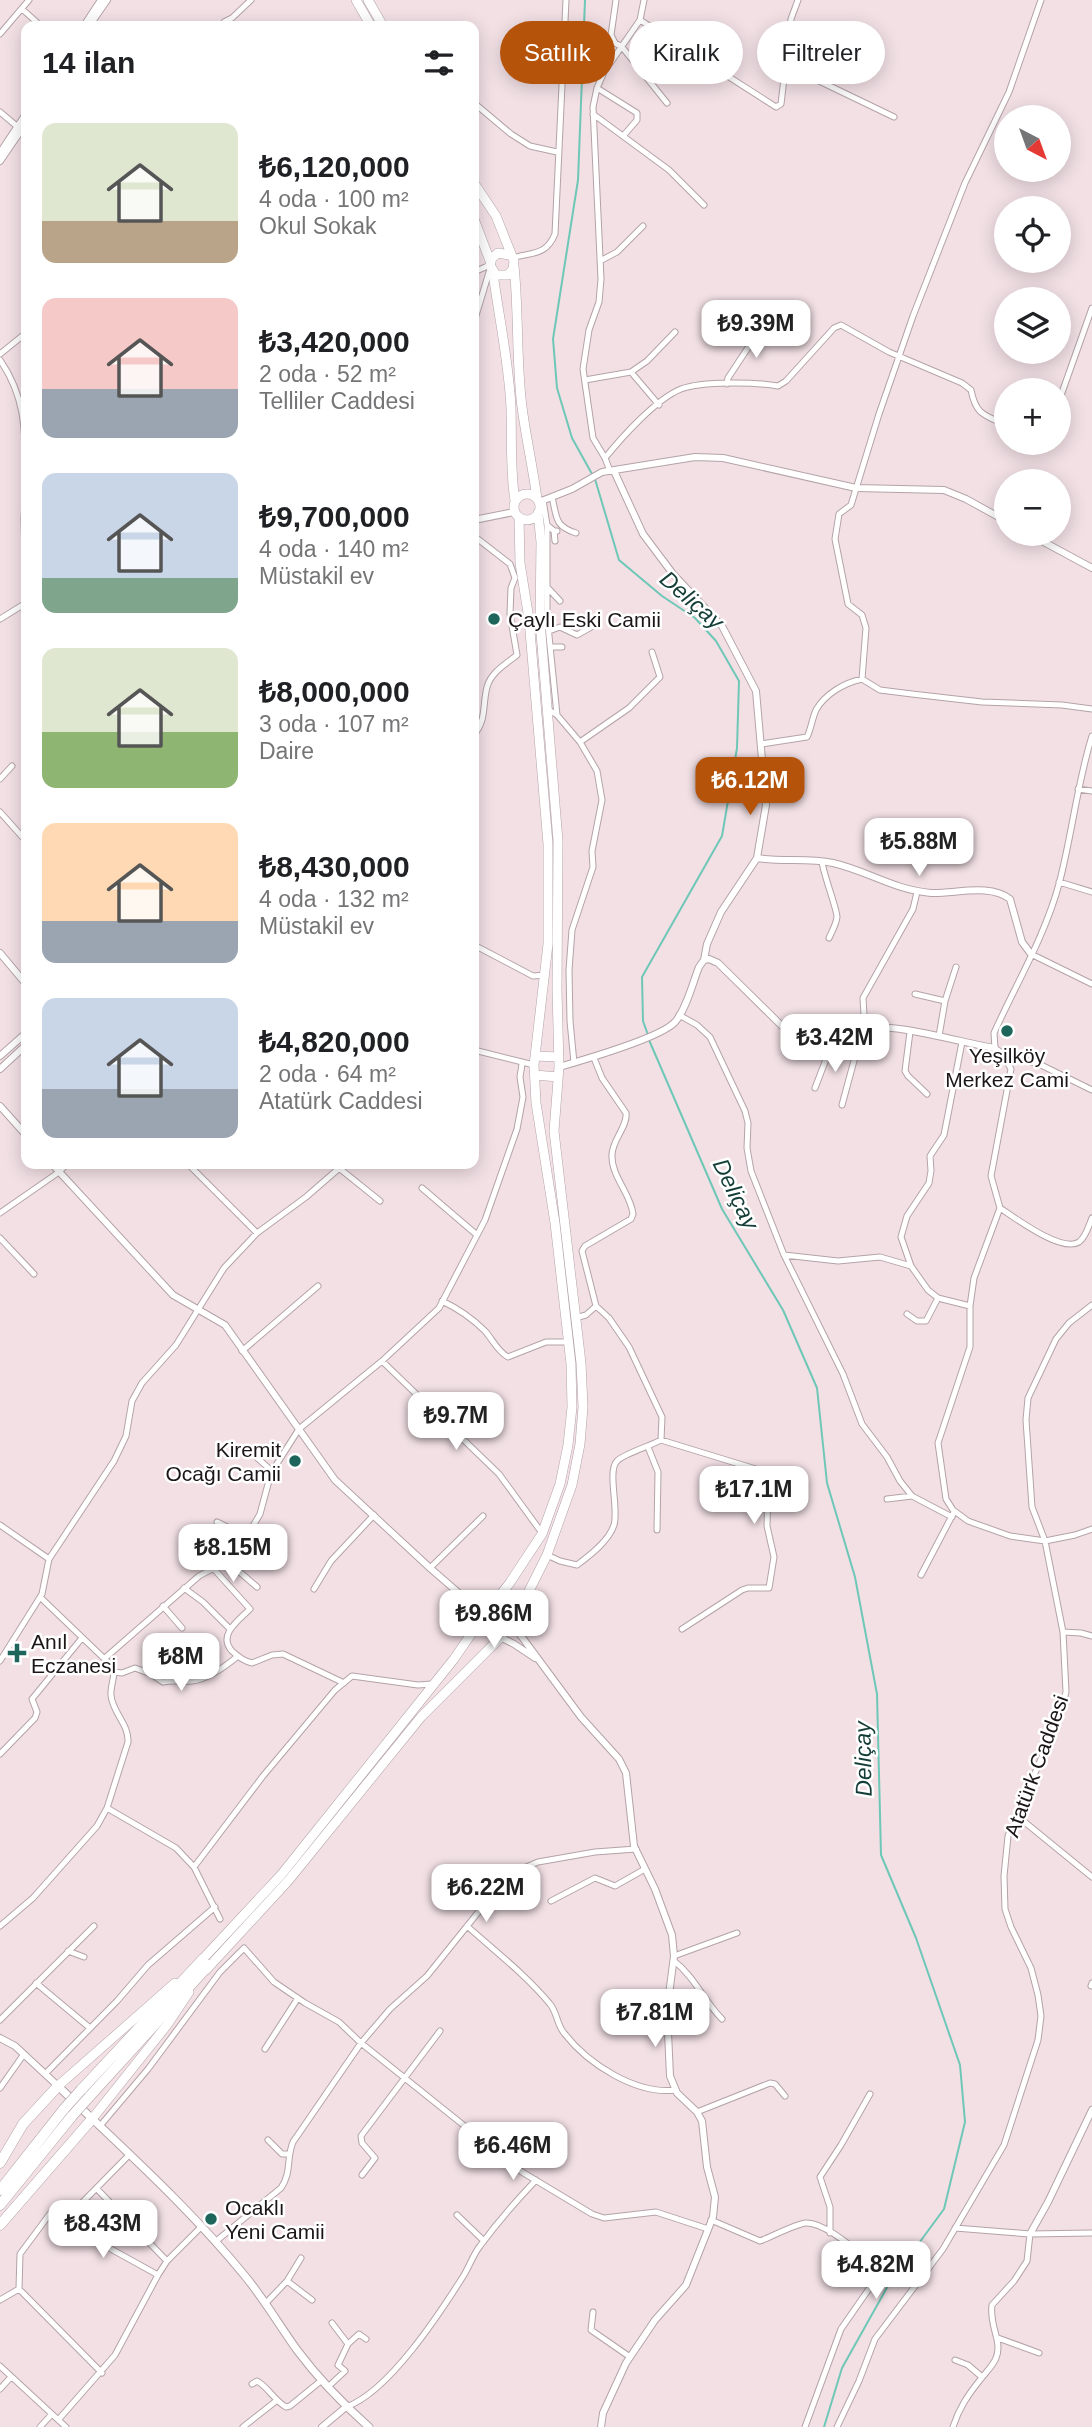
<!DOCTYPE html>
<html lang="tr">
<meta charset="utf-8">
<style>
:root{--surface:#fff;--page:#f6f6f6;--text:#202124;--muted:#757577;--accent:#b45309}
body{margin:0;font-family:Helvetica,sans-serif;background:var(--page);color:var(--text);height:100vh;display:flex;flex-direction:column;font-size:26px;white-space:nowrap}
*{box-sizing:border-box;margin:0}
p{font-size:23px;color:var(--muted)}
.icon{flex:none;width:38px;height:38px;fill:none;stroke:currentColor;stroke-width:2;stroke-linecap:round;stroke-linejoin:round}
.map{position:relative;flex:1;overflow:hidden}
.side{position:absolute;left:21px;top:21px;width:458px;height:1148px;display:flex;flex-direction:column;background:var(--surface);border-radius:14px;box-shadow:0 4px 18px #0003}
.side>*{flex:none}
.banner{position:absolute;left:500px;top:21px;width:486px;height:63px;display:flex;gap:14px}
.needle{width:46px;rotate:139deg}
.tools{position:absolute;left:994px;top:105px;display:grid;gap:14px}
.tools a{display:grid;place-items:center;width:77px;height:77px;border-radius:50%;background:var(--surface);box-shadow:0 4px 18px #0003;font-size:35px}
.price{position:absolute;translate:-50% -60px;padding:0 16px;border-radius:14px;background:#fff;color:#222;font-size:23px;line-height:46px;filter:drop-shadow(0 2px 4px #0008)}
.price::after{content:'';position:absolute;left:50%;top:42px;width:21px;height:16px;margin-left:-10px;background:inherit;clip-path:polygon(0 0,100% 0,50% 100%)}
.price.active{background:var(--accent);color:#fff}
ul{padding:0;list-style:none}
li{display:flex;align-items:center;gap:21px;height:175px;padding:0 21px}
li span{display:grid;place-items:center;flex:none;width:196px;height:140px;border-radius:14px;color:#555}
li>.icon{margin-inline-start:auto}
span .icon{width:84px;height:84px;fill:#fffc;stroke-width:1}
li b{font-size:30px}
h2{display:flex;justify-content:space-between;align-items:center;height:84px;padding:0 21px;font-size:30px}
.pill{padding:0 24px;border-radius:32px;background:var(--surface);box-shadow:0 4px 18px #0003;font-size:24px;line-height:63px}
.pill.active{background:var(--accent);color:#fff}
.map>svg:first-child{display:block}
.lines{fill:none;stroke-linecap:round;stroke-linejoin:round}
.stream{stroke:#6ec7b7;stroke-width:2}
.minor-casing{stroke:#b4a3a7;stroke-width:7}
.tertiary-casing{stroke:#b4a3a7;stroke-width:8}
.secondary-casing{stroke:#b4a3a7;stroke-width:9}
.trunk-casing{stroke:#b4a3a7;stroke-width:10}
.motorway-casing{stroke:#b4a3a7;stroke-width:11}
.minor{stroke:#fff;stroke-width:5}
.tertiary{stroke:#fff;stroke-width:6}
.secondary{stroke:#fff;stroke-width:7}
.trunk{stroke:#fff;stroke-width:9}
.motorway{stroke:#fff;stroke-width:10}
.motorway-bridge-casing{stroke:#b4a3a7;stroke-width:11;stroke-linecap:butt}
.motorway-bridge{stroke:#fff;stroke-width:10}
.poi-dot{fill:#1e665c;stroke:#fff;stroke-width:2.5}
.labels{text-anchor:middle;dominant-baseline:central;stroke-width:5;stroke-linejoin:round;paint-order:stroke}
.poi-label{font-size:21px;fill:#1c1618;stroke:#fff;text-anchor:start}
.street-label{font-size:21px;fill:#1c1618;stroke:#fff}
.water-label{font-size:23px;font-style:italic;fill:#143d37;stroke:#fff}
</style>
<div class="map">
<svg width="1092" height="2427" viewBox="0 0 1092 2427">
<rect width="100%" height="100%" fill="#f2e0e5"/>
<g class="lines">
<path class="stream" d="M585,0L578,180L553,339L557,388L572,438L592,474
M595,479L619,560L662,596L695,618L716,641L739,681L737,748L722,836L642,977L643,1021L648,1035
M649,1040L722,1209L783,1310L817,1388L827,1483L855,1577L877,1694L881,1855L916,1938L960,2065L965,2122L944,2209L889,2284L842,2368L824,2427"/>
<defs>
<path id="minor" d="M616,0L611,35L615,43L622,47L667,103
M22,9L41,26
M640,20L776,107L781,104L791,19L798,0
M223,26L224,22L232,18L251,0
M0,34L29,0
M786,65L894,117
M597,88L637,113V120L624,135
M474,103L511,134L530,146L557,152
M0,112L26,134
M593,114L669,170L704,205
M512,258C532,252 546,256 555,234L566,0
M600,261L617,252L643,226
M474,272L490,265
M474,322L490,269
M0,354L26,333
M0,360C26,398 25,431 26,475
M585,380L631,372
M727,384L728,378L761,328
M1059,401L1092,308
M659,405L631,372L647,361L675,332
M605,458C622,437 656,399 681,389C702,381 756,382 778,386L786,381L834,328L841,325L889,352L962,383L971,390C976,415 984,415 1006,425
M610,471L605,458L593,438L583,369L589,330L599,302L601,279L593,107L597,88L604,72L640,20L644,0
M26,480L24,519L26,590
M552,497C557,517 554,526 576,533
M543,500L547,525L554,531
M547,525V616L557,715
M474,536L510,564L515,578L511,588L510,614L517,655C506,664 491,672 487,687C482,707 487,718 474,735
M555,541L554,531H557
M547,587L560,601
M0,619L26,603
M549,631L560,627L577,635L593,626
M551,647H562
M862,679L866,628L862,615L848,604L835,539L839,514L851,505L879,414L913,316L965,183L1009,92L1041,0
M549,710L557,715L580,742L597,771L602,800L592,851L593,867L572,930L569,970L570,1021L574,1063
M580,742L629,708L660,677L652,652
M761,744L807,737C811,729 812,719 816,710C825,694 844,683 862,679L880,690L912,694L982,702L1062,705L1092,709
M0,779L12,766
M1078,789L1092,791
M0,812L26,841
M822,862C824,876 837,909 837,917C836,925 832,931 829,938
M1059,882L1092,892
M474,945L533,976L545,975
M1031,954L1092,984
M915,994L945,1001
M679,1015L697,1025L710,1037L745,1111L748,1123L747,1148L751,1171L784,1255L843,1374L862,1424L887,1457L900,1481L912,1496L952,1517
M870,1029L864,1015L863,998L913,909L917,892
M910,1032L905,1071L908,1076L927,1094
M939,1036L945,1001L956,967
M962,1042L944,1135L930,1156L931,1171L929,1183L907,1216L901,1237L911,1266L928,1290L938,1298L970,1306
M474,1050L534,1065
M1002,1053L1041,1065L1092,1090
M594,1058L602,1078L626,1113C628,1126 612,1140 612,1155C611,1176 631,1194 633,1214L631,1219L585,1246L582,1251L596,1306
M815,1088L830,1049
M842,1105L855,1057
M188,1164L257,1233
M339,1168L380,1201
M422,1188L477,1235
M1000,1208C1015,1218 1062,1253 1079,1242C1086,1237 1089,1225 1092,1218
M0,1213L59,1172L67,1164
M0,1238L34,1274
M784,1255L838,1261L880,1257L911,1266
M442,1301C459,1309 472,1318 485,1331C493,1340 497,1351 508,1357L546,1342H568
M1092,1305L1069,1323L1056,1339L1028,1398L1026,1420L1032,1507L1045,1541L1075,1535L1092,1529
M907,1314L917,1321H926L938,1298
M575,1318L586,1315L596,1306L609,1318L629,1347L662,1417L661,1440
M242,1351L318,1286
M382,1361L499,1474L542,1533
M648,1447L658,1472L657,1530
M255,1456L272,1471
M887,1499L912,1496
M217,1522L248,1537
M0,1525L49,1559
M547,1555L560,1561L577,1565C589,1556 609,1541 614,1525C619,1509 607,1471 617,1461C623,1454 650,1446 661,1440L762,1471L768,1484L767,1526L774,1557L769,1588H748L742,1590L682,1629
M227,1561L257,1587
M213,1568L250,1609C239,1620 217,1635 232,1651C238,1657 244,1661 252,1663L272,1655L283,1654L344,1683
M430,1568L483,1516
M921,1575L953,1514
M184,1588L203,1602L230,1629
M314,1589L331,1561L374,1515
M163,1606L182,1628
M1063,1632L1081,1633L1092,1636
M105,1658L199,1576L227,1561L240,1548L260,1514L271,1473L299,1429L382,1361L439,1308L485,1220L517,1129L523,1097L520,1077L522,1064
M0,1661L42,1594L49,1559L114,1461L126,1436L132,1401L142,1383L176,1345L224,1268L257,1233L306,1197L344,1164
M114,1672L122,1673L135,1668L151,1674L163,1682C173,1680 182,1682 192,1681C208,1679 226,1666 238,1656
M0,1754L35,1718L37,1712L32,1699L82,1638
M107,1808L176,1848L194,1867L220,1919
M1016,1815L1092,1877
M194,1867L263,1776L335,1690L352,1676L418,1685L432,1684
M551,1901L595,1878L615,1886L645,1869
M0,1926L33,1898L97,1826L107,1808L128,1742C129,1724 112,1712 111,1695C110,1685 116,1677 113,1667L40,1597
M467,1926C495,1951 526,1975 550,2004C557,2012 557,2025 564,2033C588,2064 636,2095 676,2090
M68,1951L84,1957
M674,1956L737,1933
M674,1961C694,1976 704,2001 722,2019
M36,1983L90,2028
M1091,1986L1092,1983
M0,2020L94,1926
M265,2049L298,1998
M45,2074L117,2001L148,1965L215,1907
M0,2088L24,2054
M697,2112L770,2083L775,2084L785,2096
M100,2126L148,2069L220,1972L244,1948L274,1982L305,2003L339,2022L361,2043L522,2172L592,2214L604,2218L656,2212L708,2229
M268,2140L282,2154H288
M362,2175L375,2158L362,2143L361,2136L440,2031
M97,2189L167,2261
M457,2215L484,2241
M69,2216L130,2154
M711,2220L760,2241C771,2237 795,2224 806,2223C827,2222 863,2257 880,2269V2273L841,2329L805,2427
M955,2228L1030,2234L1092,2233
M830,2233V2207L820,2177L841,2145L870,2094
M215,2242L281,2188C292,2172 286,2159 293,2142L361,2043L390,2009L427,1976L480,1910L517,1871L538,1862L595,1852L636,1849
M287,2281L312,2300
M0,2300L19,2289
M265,2304L287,2281L301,2258
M593,2312L591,2330L630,2357
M998,2338L1039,2353
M348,2344L359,2334L366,2339
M955,2360L968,2365L982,2377
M0,2366L66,2427
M102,2373L19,2289L20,2254L52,2211L56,2209L69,2216L111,2249L158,2275
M252,2384L257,2381C268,2387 274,2400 286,2407L290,2406L322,2380
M329,2386L345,2371L338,2365L348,2344L332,2323
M0,2389L11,2377
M346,2407C389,2392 440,2313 464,2275C470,2265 473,2255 480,2246C497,2223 516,2201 536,2180
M59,2419L115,2355L158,2275L167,2261L201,2227
M40,2427L52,2414
M243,2427L276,2401
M837,2427L859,2381L875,2339L943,2249L1004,2145L1038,2040L1041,2016L1038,1995L1031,1968L1011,1927L1005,1909L1004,1876L1008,1836L1059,1717L1066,1692L1063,1632L1045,1541L1010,1536L968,1521L953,1510L946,1499L938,1443L970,1347V1306L974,1278L1000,1208L991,1176L1011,1069L1002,1053L995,1048L994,1033C1016,984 1045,936 1059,884C1072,835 1077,784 1092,736
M953,2427C959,2408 968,2395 980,2380C985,2373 993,2366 996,2358C1003,2341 989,2327 992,2305L1014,2281L1027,2261L1030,2234"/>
<path id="tertiary" d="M84,26L101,0
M89,26L107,0
M0,153L26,114
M0,161L26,123
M614,471L643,534L673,574L722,626L756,691L766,805L757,858L721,912L707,944L704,960
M539,502L572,489L602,472L695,457L723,458L856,488L944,490L966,499L1006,521
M474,520L514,512
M1029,534L1092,568
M757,858C782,862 808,858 833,863C868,871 894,890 931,893C955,894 990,883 1010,899L1022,942L1031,954
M0,953L26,984
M0,1056L26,1033
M559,1067C583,1060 661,1038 675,1022C686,1010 693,982 699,967L704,960L709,959L718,963L783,1027L831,1050L855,1057C858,1048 860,1033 870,1029C888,1021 971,1045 995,1048
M0,1069L26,1045
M0,1106L26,1135
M52,1164L173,1295L225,1325L335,1480L430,1568L484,1615L486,1630L514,1644L535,1658
M484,1615L498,1612L510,1621L581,1717L619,1759L626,1773L634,1846L655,1889L672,1935L674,1956L667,2010L670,2076L677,2093L697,2112L702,2121L707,2167L715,2197L713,2217L686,2285L655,2320L626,2363L603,2413L601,2427
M0,2038L15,2046L58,2086
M1030,2234L1048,2202L1092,2110
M322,2427L346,2407"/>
<path id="secondary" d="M58,2086C122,2148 189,2207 245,2276C264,2299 279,2325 297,2350C318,2378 343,2404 369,2427"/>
<path id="trunk" d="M356,0L371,26
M368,0L383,26
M474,183L496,216L514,261L513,269L508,275H496L490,265L492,258L498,253L509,255
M474,219L490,261
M514,266C519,313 516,360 522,407C526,438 533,468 537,499
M493,273C499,318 509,363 511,408C512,440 510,470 515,501
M514 507a13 13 0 1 1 26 0a13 13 0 1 1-26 0Z
M535,1056L559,1057
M535,1075L558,1077
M199,1963L281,1875L454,1659L484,1615L509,1584L542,1534L560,1484L568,1445L572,1407L571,1364L555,1223L536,1103L534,1065L548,944V844L529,619L520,563L519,518
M206,1970L288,1881L421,1717L500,1638L524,1601L547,1555L572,1485L580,1444L583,1407L581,1363L554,1131L559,1067L557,989L558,841L540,621L541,542L538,513
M58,2086L175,1983
M92,2119L167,2025L189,1992"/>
<path id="motorway" d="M81,2090L203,1959
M89,2097L209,1965
M0,2163L23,2124L58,2086
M0,2190L64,2109
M0,2205L72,2116
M0,2225L92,2119"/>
</defs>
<use href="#minor" class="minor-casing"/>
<use href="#tertiary" class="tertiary-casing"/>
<use href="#secondary" class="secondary-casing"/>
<use href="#trunk" class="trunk-casing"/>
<use href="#motorway" class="motorway-casing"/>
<use href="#minor" class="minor"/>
<use href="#tertiary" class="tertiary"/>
<use href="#secondary" class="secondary"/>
<use href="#trunk" class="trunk"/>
<use href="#motorway" class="motorway"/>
<defs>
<path id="motorway-bridge" d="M64,2109L81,2090
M72,2116L89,2097"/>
</defs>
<use href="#motorway-bridge" class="motorway-bridge-casing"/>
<use href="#motorway-bridge" class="motorway-bridge"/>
</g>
<g class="poi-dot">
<circle cx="494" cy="619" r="7"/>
<circle cx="1007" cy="1031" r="7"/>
<circle cx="295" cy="1461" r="7"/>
<path d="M13.5 1642.5h7v7h7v7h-7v7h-7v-7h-7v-7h7z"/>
<circle cx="211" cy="2219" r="7"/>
</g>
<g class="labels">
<g class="poi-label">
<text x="508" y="619">Çaylı Eski Camii</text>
<text x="1007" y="1055" text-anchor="middle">Yeşilköy<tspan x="1007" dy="24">Merkez Cami</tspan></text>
<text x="281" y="1449" text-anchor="end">Kiremit<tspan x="281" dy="24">Ocağı Camii</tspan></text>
<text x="31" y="1641">Anıl<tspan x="31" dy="24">Eczanesi</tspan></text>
<text x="225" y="2207">Ocaklı<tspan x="225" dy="24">Yeni Camii</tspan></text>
</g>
<g class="street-label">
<text transform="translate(1036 1766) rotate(-70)">Atatürk Caddesi</text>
</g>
<g class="water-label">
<text transform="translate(692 600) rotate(41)">Deliçay</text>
<text transform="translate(736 1194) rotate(64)">Deliçay</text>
<text transform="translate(863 1759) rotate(-91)">Deliçay</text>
</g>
</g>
</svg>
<div class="tools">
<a><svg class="needle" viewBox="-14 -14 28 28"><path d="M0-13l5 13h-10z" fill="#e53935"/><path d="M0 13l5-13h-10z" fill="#757577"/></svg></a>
<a><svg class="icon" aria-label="locate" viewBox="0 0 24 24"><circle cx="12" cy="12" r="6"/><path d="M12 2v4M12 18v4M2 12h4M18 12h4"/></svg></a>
<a><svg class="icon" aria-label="layers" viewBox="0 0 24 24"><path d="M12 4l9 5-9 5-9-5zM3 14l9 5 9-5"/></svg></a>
<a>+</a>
<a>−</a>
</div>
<b class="price" style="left:756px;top:360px">₺9.39M</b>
<b class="price active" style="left:750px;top:817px">₺6.12M</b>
<b class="price" style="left:919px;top:878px">₺5.88M</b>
<b class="price" style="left:835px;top:1074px">₺3.42M</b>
<b class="price" style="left:456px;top:1452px">₺9.7M</b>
<b class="price" style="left:754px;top:1526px">₺17.1M</b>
<b class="price" style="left:233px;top:1584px">₺8.15M</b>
<b class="price" style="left:494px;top:1650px">₺9.86M</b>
<b class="price" style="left:181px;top:1693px">₺8M</b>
<b class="price" style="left:486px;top:1924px">₺6.22M</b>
<b class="price" style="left:655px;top:2049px">₺7.81M</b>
<b class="price" style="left:513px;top:2182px">₺6.46M</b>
<b class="price" style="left:103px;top:2260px">₺8.43M</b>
<b class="price" style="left:876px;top:2301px">₺4.82M</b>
<div class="banner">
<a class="pill active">Satılık</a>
<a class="pill">Kiralık</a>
<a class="pill">Filtreler</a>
</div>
<section class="side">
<h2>14 ilan<svg class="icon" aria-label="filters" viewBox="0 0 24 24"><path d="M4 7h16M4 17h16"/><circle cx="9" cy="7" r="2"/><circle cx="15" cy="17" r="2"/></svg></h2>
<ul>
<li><span style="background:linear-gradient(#dfe7d0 70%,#b9a48a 0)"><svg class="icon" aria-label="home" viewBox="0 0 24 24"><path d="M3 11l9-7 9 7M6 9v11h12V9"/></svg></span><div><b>₺6,120,000</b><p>4 oda · 100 m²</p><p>Okul Sokak</p></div></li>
<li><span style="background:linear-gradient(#f6c9c9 65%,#9aa5b1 0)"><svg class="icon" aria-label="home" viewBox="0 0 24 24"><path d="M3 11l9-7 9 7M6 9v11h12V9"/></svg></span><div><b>₺3,420,000</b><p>2 oda · 52 m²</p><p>Telliler Caddesi</p></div></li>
<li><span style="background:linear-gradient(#c9d6e8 75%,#7fa58c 0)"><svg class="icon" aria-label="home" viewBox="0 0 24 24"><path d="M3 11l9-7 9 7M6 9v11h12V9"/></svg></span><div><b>₺9,700,000</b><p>4 oda · 140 m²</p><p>Müstakil ev</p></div></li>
<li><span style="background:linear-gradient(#dfe7d0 60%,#8fb573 0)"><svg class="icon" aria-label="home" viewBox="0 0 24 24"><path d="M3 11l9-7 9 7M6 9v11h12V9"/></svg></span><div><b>₺8,000,000</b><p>3 oda · 107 m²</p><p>Daire</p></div></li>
<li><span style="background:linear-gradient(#ffd9b3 70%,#9aa5b1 0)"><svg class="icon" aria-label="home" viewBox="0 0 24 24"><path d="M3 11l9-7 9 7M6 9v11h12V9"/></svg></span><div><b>₺8,430,000</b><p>4 oda · 132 m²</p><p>Müstakil ev</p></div></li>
<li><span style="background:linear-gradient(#c9d6e8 65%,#9aa5b1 0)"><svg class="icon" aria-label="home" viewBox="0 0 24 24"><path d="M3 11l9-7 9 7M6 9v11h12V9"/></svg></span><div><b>₺4,820,000</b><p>2 oda · 64 m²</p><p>Atatürk Caddesi</p></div></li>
</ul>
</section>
</div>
